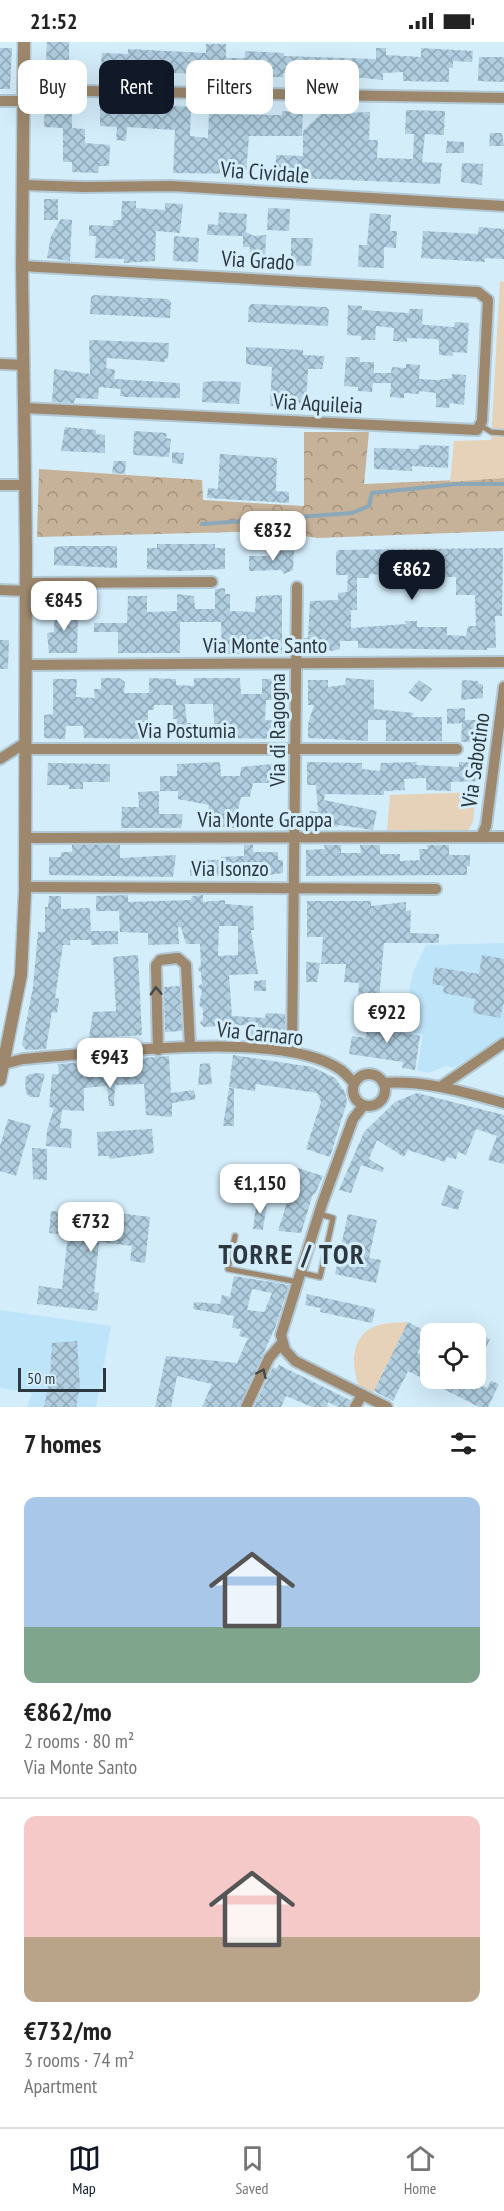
<!DOCTYPE html>
<meta charset="utf-8">
<style>
:root{--surface:#fff;--page:#f2f2f2;--text:#222;--muted:#767676;--line:#e0e0e0;--accent:#111827}
body{margin:0;font-family:"PT Sans Narrow",sans-serif;background:var(--page);color:var(--text);height:100vh;display:flex;flex-direction:column;font-size:22px;white-space:nowrap}
*{box-sizing:border-box;margin:0}
p{font-size:20px;color:var(--muted)}
.icon{flex:none;width:33px;height:33px;fill:none;stroke:currentColor;stroke-width:2;stroke-linecap:round;stroke-linejoin:round}
.map{position:relative;height:1365px;overflow:hidden}
.side{display:flex;flex-direction:column;background:var(--surface);flex:1}
.side>*{flex:none}
.top-card{position:absolute;left:18px;top:18px;width:468px;height:54px;display:flex;gap:12px}
.fabs{position:absolute;left:420px;top:1281px;display:grid;gap:12px}
.fabs a{display:grid;place-items:center;width:66px;height:66px;border-radius:12px;background:var(--surface);box-shadow:0 6px 24px #0002;font-size:30px}
.scale{position:absolute;left:18px;bottom:15px;width:88px;box-sizing:border-box;padding-left:6px;border:3px solid #2c383f;border-top:0;font-size:16px;line-height:21px;white-space:nowrap;color:#2c383f;-webkit-text-stroke:4px #d4edfb;paint-order:stroke}
.price{position:absolute;translate:-50% -51px;padding:0 14px;border-radius:12px;background:#fff;color:#222;font-size:20px;line-height:39px;filter:drop-shadow(0 2px 3px #0008)}
.price::after{content:'';position:absolute;left:50%;top:36px;width:18px;height:14px;margin-left:-9px;background:inherit;clip-path:polygon(0 0,100% 0,50% 100%)}
.price.selected{background:var(--accent);color:#fff}
ul{padding:0;list-style:none}
li{display:grid;align-content:center;gap:12px;height:318px;padding:0 24px}
li+li{border-top:2px solid var(--line)}
li span{display:grid;place-items:center;height:186px;border-radius:12px;color:#555}
li>.icon{margin-inline-start:auto}
span .icon{width:108px;height:108px;fill:#fffc;stroke-width:1}
li b{font-size:26px}
h2{display:flex;justify-content:space-between;align-items:center;height:72px;padding:0 24px;font-size:26px}
.pill{padding:0 21px;border-radius:12px;background:var(--surface);box-shadow:0 6px 24px #0002;font-size:21px;line-height:54px}
.pill.selected{background:var(--accent);color:#fff}
.status{display:flex;justify-content:space-between;align-items:center;height:42px;padding:0 30px;background:var(--surface);direction:ltr}
.status svg{height:16px;fill:currentColor}
.tabs{display:flex;justify-content:space-around;align-items:center;height:84px;border-top:2px solid var(--line);background:var(--surface);font-size:16px;color:var(--muted)}
.tabs a{display:grid;justify-items:center;gap:3px}
.tabs .selected{color:var(--accent)}
.map>svg:first-child{display:block}
.built{fill:#bee4fa}
.forest{fill:url(#forest-crowns)}
.park{fill:#e5d2b9}
.lines{fill:none;stroke-linecap:round;stroke-linejoin:round}
.stream{stroke:#8aa8b9;stroke-width:4}
.building{fill:url(#building-cross-hatch);fill-rule:evenodd}
.service-casing{stroke:#b2c9d5;stroke-width:8}
.minor-casing{stroke:#b2c9d5;stroke-width:14}
.tertiary-casing{stroke:#b2c9d5;stroke-width:15}
.service{stroke:#9d886d;stroke-width:5}
.minor{stroke:#9d886d;stroke-width:10}
.tertiary{stroke:#9d886d;stroke-width:12}
.oneway{stroke:#434848}
.labels{text-anchor:middle;dominant-baseline:central;stroke-width:6;stroke-linejoin:round;paint-order:stroke}
.street-label{font-size:22px;fill:#2c383f;stroke:#d4edfb}
.district-label{font-size:28px;font-weight:bold;letter-spacing:1.5px;fill:#2c383f;stroke:#d4edfb}
</style>
<div class="status"><b>21:52</b><svg viewBox="0 0 49 12"><path d="M0 12V9h3v3zM5 12V6h3v6zM10 12V3h3v9zM15 12V0h3v12zM26 1h20v11H26zM47 4h2v5h-2z"/></svg></div>
<div class="map">
<svg width="504" height="1365" viewBox="0 0 504 1365">
<defs>
<pattern id="forest-crowns" width="20" height="18" patternUnits="userSpaceOnUse" patternTransform="scale(1.5)"><rect width="20" height="18" fill="#c6b299"/><path d="M2 6a3 3 0 1 1 6 0M12 15a3 3 0 1 1 6 0" fill="none" stroke="#a1927e"/></pattern>
<pattern id="building-cross-hatch" width="8" height="8" patternUnits="userSpaceOnUse" patternTransform="scale(1.5)"><rect width="8" height="8" fill="#b0cee0"/><path d="M0 0l8 8M0 8l8-8" fill="none" stroke="#8fa8b7"/></pattern>
</defs>
<rect width="100%" height="100%" fill="#d4edfb"/>
<path class="built" d="M504,901V995L453,1026L445,1024L428,1031L417,1028L423,993L400,989L413,930L426,903Z
M0,1268L111,1284L96,1365H27L32,1351L0,1346Z"/>
<path class="forest" d="M304,390H369L364,442L504,436V489L317,496L272,489L37,495L39,427L202,438L203,458L304,464Z"/>
<path class="park" d="M500,239L504,240V436L450,440L454,399L491,398Z
M476,750L473,780L468,789L387,788L390,753Z
M408,1280L373,1351L359,1344C350,1322 351,1291 379,1283C388,1280 399,1281 408,1280Z"/>
<g class="lines">
<path class="stream" d="M202,482L352,471L369,464L372,451L457,442H504"/>
</g>
<path class="building" d="M47,0H69V36H45Z
M206,2H226V16H245V9L284,11V14L376,17V6H386V13L421,15V6L473,9L472,20L453,19V26H449V40L403,39V30L383,31V38L352,35L351,39H331V34H309V32L283,31V35H266V31H255L256,26L227,24V35L219,37L209,36V32L171,31L100,32L102,11L128,12V7L206,11Z
M0,6H12L10,47H0Z
M479,15H504V40L478,39Z
M45,56H72V86L85,87V101L110,103L109,124H99L98,131L72,130V120H63V86L44,85Z
M100,60L191,65L190,94L208,96L209,72L282,73V69L303,70L302,94H249L246,132L173,131L175,88L127,85L126,99L116,98L117,85L100,84Z
M406,68L445,69L444,93L425,92L422,120L442,121L440,142L275,135L276,113L303,114V89L321,72L370,70L369,98H378L377,116L413,117L414,92H405Z
M490,91H502L504,104H489Z
M447,99L464,100V111H446Z
M462,121L483,122L482,143L461,140Z
M44,157H58V178H44Z
M122,159H136V166L165,168V161L183,162L180,191L156,189L155,219L124,221V217L95,216L96,194H89V183L113,184V178H121Z
M268,166L290,167L289,189L267,188Z
M219,170L247,172L246,190L254,194L266,193L265,219L249,215L250,205H243V194L207,193L208,182L218,183V186Z
M370,171L391,173L390,189H397L396,206L384,205V226L358,225L359,203H367Z
M61,177L72,178L70,219L47,216L51,194Z
M479,185L504,187V217L485,216V220L421,216L423,189L478,192Z
M174,194L199,196L198,220L173,219Z
M291,196H313L311,224L287,223V214H291Z
M94,253L168,257L171,260L170,276L90,272L91,255Z
M252,262L326,265L329,268L328,284L248,280L249,264Z
M348,263L362,264V268L409,271V267H423L422,282L425,283L454,285L455,280L469,281L467,311L453,310V314L439,313V299L437,297L407,296V300L393,299L394,286L376,284L375,298H361V294L347,293Z
M89,298L169,301L168,317H165V320L107,316L106,326L115,328L114,337L180,341V356L126,355L120,354L121,347L99,345L98,357L75,356L74,361L52,360L54,327L90,332Z
M246,305L303,308V313L325,314L322,327H308L306,362L296,361L295,365L270,364L272,325L246,322Z
M346,315H360V320H374V331H391L392,325L406,326V322L420,323L419,337L437,338L452,336V332L466,333L464,363L450,361L449,366L436,365V351L419,349V352L404,351V356L390,355L391,341H373L372,350L358,349V345L344,344Z
M215,339L241,340L239,362L202,360L203,340Z
M65,385L96,388V392L105,393V411L61,409Z
M134,389L167,391L166,396L171,397L169,415L133,413Z
M419,403L449,404L448,426L412,424V429L374,427V406L419,407Z
M172,410L184,411L183,422L172,421Z
M220,412L277,416L276,449L289,450V461L207,456L208,446L218,447Z
M114,419H126L125,432L112,431Z
M157,502H215V506H225V527L178,529L147,527V506H157Z
M67,504H117V526L54,523V505Z
M503,506L502,574H495L496,606H487V608L358,606V599H340V607L331,609L310,608V605H304V596H308L310,559L338,558V551L347,550L348,533H336V511L338,508ZM370,532L410,535V532H430V535H456V553H475L476,584H468L466,594L447,593V585H417V579H405L406,582L351,586V568H357V536H369Z
M275,509H294L293,528L284,532L281,528L249,529V514H275Z
M225,546V552H230V569L255,570L256,554L282,553V612H222L221,580H180V611H118V590H94V581H127L128,554H147V570L177,569V552L194,554L195,567H215V547Z
M55,561L70,562L69,576H78L77,611H49L47,591L54,590Z
M0,598H9L8,627H0Z
M101,636H119L125,640L124,651H149V636L176,637V643L194,644V636H240L241,652H262V637H278L281,658H266L265,678L280,679L281,697L215,696L213,662H185L187,681H197V697L176,696L177,677H173V663H154V668H148L147,697L84,696L83,684H66L65,697L44,696V673L53,672V637H77L76,655L95,656L94,647H101Z
M346,636L374,638V667L414,671L411,675H442V699H386V678H368V699L308,696V682L314,663H308V638H328V645L345,643Z
M419,638L432,647L422,660L408,651Z
M462,638L478,639L479,642H483V656L461,658Z
M465,666V678H484L483,700H461L462,681L447,682V667Z
M220,720L221,734H240L241,725L282,721L281,741H253L250,755H241L234,786L215,784L206,780L209,763L178,757V749H160V734H177V722Z
M307,720L362,721V727L380,729L381,721L417,720L416,723L459,725V720L482,721V739L451,740V749L426,748V736L404,737L405,748L384,749V753L325,752L324,758L377,769L373,788L338,783V785L326,783V785L308,782L310,769L318,770L316,743H307Z
M48,721L110,722V740H83V747H69V743H47Z
M159,749V772H183L181,786H121L122,765H139L138,750Z
M72,803H120V816L176,813L173,835L49,833V815H61V810H72Z
M244,803H253V810H278V818H283V831L262,834V829L240,828L230,830V834H190V817L221,818V815L244,814Z
M324,803H341V811H361L360,803H380V812H400V819L420,818L419,807H428L427,803H449V813H470V824H467V833L306,834V808L325,807Z
M128,853V860L191,858L192,854L203,853V860L225,858V862L253,864L254,888H251L258,932L229,933L232,974L265,976L266,971L285,972V993L280,998L245,995L246,983L204,985L200,981L203,977V967L199,963L202,949L198,945L202,941L201,931L198,927L201,923L200,902H186L181,885H178L179,902L148,903V891L120,890L119,869H96V854ZM219,884H238V913L218,914Z
M49,854H61V867L90,866L91,889H118V902L91,903V898H70V903H63L55,956L59,957L57,971L52,970L46,1007L26,1008L22,1003L33,945L38,890H45V865H48Z
M307,859H371V864L406,860V869L411,868L410,891L439,892V901H384L379,957L358,955L359,941L344,940L346,922H321L323,895H307Z
M138,913L142,993L89,996L93,970L116,969L113,915Z
M482,913L504,917V961L500,976L473,971L475,957L443,951L444,944L432,942L435,925L479,932Z
M306,920L320,921L317,940H306Z
M266,938V949H254V939Z
M180,944L182,989L165,990L164,945Z
M368,974H377L376,979L390,980L389,988L420,994L415,1028L402,1026L403,1020L349,1012L352,994L366,996Z
M233,1013L312,1025L335,1036L345,1050L347,1060L330,1115L306,1107L321,1060L317,1051L256,1042L255,1049L234,1046V1084H223L229,1046H233L229,1045Z
M169,1014L171,1051L194,1048L196,1057L172,1061V1075L146,1073L144,1042L115,1043L114,1064H109L107,1044L84,1046V1069L62,1068L60,1086L72,1087L71,1106L46,1104L47,1088L54,1066L49,1065L52,1032H59L58,1022Z
M210,1021L212,1042L198,1043L200,1022Z
M39,1031L45,1032L39,1055H30L26,1051L25,1036L29,1032Z
M417,1051L504,1073V1122L488,1118L497,1094L476,1087L466,1113L458,1110L456,1117L446,1115L445,1120L408,1108L404,1115L377,1098L369,1117L384,1126L382,1130L361,1123L351,1151L339,1148L364,1090L395,1060Z
M8,1077L31,1083L16,1134L0,1129V1104Z
M152,1087L154,1111L110,1117L109,1114H98L97,1090Z
M32,1106L47,1107V1138L33,1137Z
M298,1126L323,1134L315,1152H313L301,1191L278,1189Z
M448,1143L464,1149L458,1168L441,1163Z
M257,1158L267,1159L263,1188L253,1187Z
M51,1169L101,1174L102,1169L150,1175L145,1221L130,1219L132,1204L99,1200L94,1250L99,1251L97,1269L37,1262L39,1244L62,1247L68,1193L49,1191Z
M348,1172L377,1178L369,1216L381,1218L376,1241L335,1232Z
M234,1234L289,1243L275,1286L239,1365H202L212,1342L177,1334L171,1365H155L166,1314L237,1321L248,1296L239,1294L241,1287L232,1286L234,1274L193,1267L194,1260L220,1262L222,1253L230,1255ZM252,1247L272,1251L264,1270L247,1268Z
M307,1252L375,1267L372,1281L320,1270L321,1266L305,1263Z
M408,1280L427,1290L417,1311L430,1318V1336H469L487,1346L491,1339L499,1342L488,1365H479L408,1329L393,1359L374,1349Z
M476,1290L490,1297L476,1326Z
M77,1299L80,1345L76,1365H44L50,1337L52,1301Z
M279,1323L350,1358L348,1365H338L328,1360L327,1365H312L286,1354L281,1365H254L273,1325L276,1327Z"/>
<g class="lines">
<defs>
<path id="service" d="M480,383L491,390L504,391
M235,1194L228,1227L298,1240
M302,1231L320,1235L333,1176L319,1172"/>
<path id="minor" d="M24,48L504,56
M0,59H24
M24,143L84,145L172,144L504,164
M22,224L478,250L488,258L482,379L477,388L25,366
M0,322L24,323
M0,443H23
M26,541L212,540
M0,548L26,549
M26,623L504,620
M25,707H457
M0,717L25,701
M481,795L486,784L504,645
M25,796L504,795
M25,845L436,847
M158,1008L156,923L160,918L178,916L186,923L190,1005
M292,1010L297,545
M0,1023L23,1017C97,1012 282,986 341,1028C346,1032 350,1037 354,1041
M353 1048a16 16 0 1 1 32 0a16 16 0 1 1-32 0Z
M383,1041C425,1038 464,1050 504,1061
M440,1045L504,1001
M363,1064L353,1077L322,1162L281,1293L285,1308L295,1319L387,1365
M246,1365L269,1316L282,1301
M355,1365L362,1353"/>
<path id="tertiary" d="M0,1038L21,933L25,850L26,506L22,224L24,0"/>
</defs>
<use href="#service" class="service-casing"/>
<use href="#minor" class="minor-casing"/>
<use href="#tertiary" class="tertiary-casing"/>
<use href="#service" class="service"/>
<use href="#minor" class="minor"/>
<use href="#tertiary" class="tertiary"/>
</g>
<defs><path id="oneway-chevron" d="M-2-3.5L2.5 0L-2 3.5" fill="none" stroke-width="1.6" stroke-linecap="round" stroke-linejoin="round" transform="scale(1.5)"/></defs>
<g class="oneway">
<use href="#oneway-chevron" transform="translate(156 949) rotate(-92)"/>
<use href="#oneway-chevron" transform="translate(262 1331) rotate(-65)"/>
</g>
<g class="labels">
<g class="street-label">
<text transform="translate(265 130) rotate(4)">Via Cividale</text>
<text transform="translate(258 218) rotate(3)">Via Grado</text>
<text transform="translate(318 361) rotate(3)">Via Aquileia</text>
<text x="265" y="603">Via Monte Santo</text>
<text x="187" y="688">Via Postumia</text>
<text transform="translate(277 688) rotate(-90)">Via di Ragogna</text>
<text transform="translate(475 718) rotate(-82)">Via Sabotino</text>
<text x="265" y="777">Via Monte Grappa</text>
<text x="230" y="826">Via Isonzo</text>
<text transform="translate(260 991) rotate(6)">Via Carnaro</text>
</g>
<g class="district-label">
<text x="292" y="1211">TORRE / TOR</text>
</g>
</g>
</svg>
<div class="fabs">
<a><svg class="icon" aria-label="locate" viewBox="0 0 24 24"><circle cx="12" cy="12" r="6"/><path d="M12 2v4M12 18v4M2 12h4M18 12h4"/></svg></a>
</div>
<div class="scale">50 m</div>
<b class="price" style="left:273px;top:520px">€832</b>
<b class="price selected" style="left:412px;top:559px">€862</b>
<b class="price" style="left:64px;top:590px">€845</b>
<b class="price" style="left:387px;top:1002px">€922</b>
<b class="price" style="left:110px;top:1047px">€943</b>
<b class="price" style="left:260px;top:1173px">€1,150</b>
<b class="price" style="left:91px;top:1211px">€732</b>
<div class="top-card">
<a class="pill">Buy</a>
<a class="pill selected">Rent</a>
<a class="pill">Filters</a>
<a class="pill">New</a>
</div>
</div>
<section class="side">
<h2>7 homes<svg class="icon" aria-label="filters" viewBox="0 0 24 24"><path d="M4 7h16M4 17h16"/><circle cx="9" cy="7" r="2"/><circle cx="15" cy="17" r="2"/></svg></h2>
<ul>
<li><span style="background:linear-gradient(#a9c7e8 70%,#7fa58c 0)"><svg class="icon" aria-label="home" viewBox="0 0 24 24"><path d="M3 11l9-7 9 7M6 9v11h12V9"/></svg></span><div><b>€862/mo</b><p>2 rooms · 80 m²</p><p>Via Monte Santo</p></div></li>
<li><span style="background:linear-gradient(#f6c9c9 65%,#b9a48a 0)"><svg class="icon" aria-label="home" viewBox="0 0 24 24"><path d="M3 11l9-7 9 7M6 9v11h12V9"/></svg></span><div><b>€732/mo</b><p>3 rooms · 74 m²</p><p>Apartment</p></div></li>
</ul>
</section>
<nav class="tabs">
<a class="selected"><svg class="icon" aria-label="map" viewBox="0 0 24 24"><path d="M3 6l6-2 6 2 6-2v14l-6 2-6-2-6 2zM9 4v14M15 6v14"/></svg>Map</a>
<a><svg class="icon" aria-label="saved" viewBox="0 0 24 24"><path d="M7 4h10v16l-5-4-5 4z"/></svg>Saved</a>
<a><svg class="icon" aria-label="home" viewBox="0 0 24 24"><path d="M3 11l9-7 9 7M6 9v11h12V9"/></svg>Home</a>
</nav>
